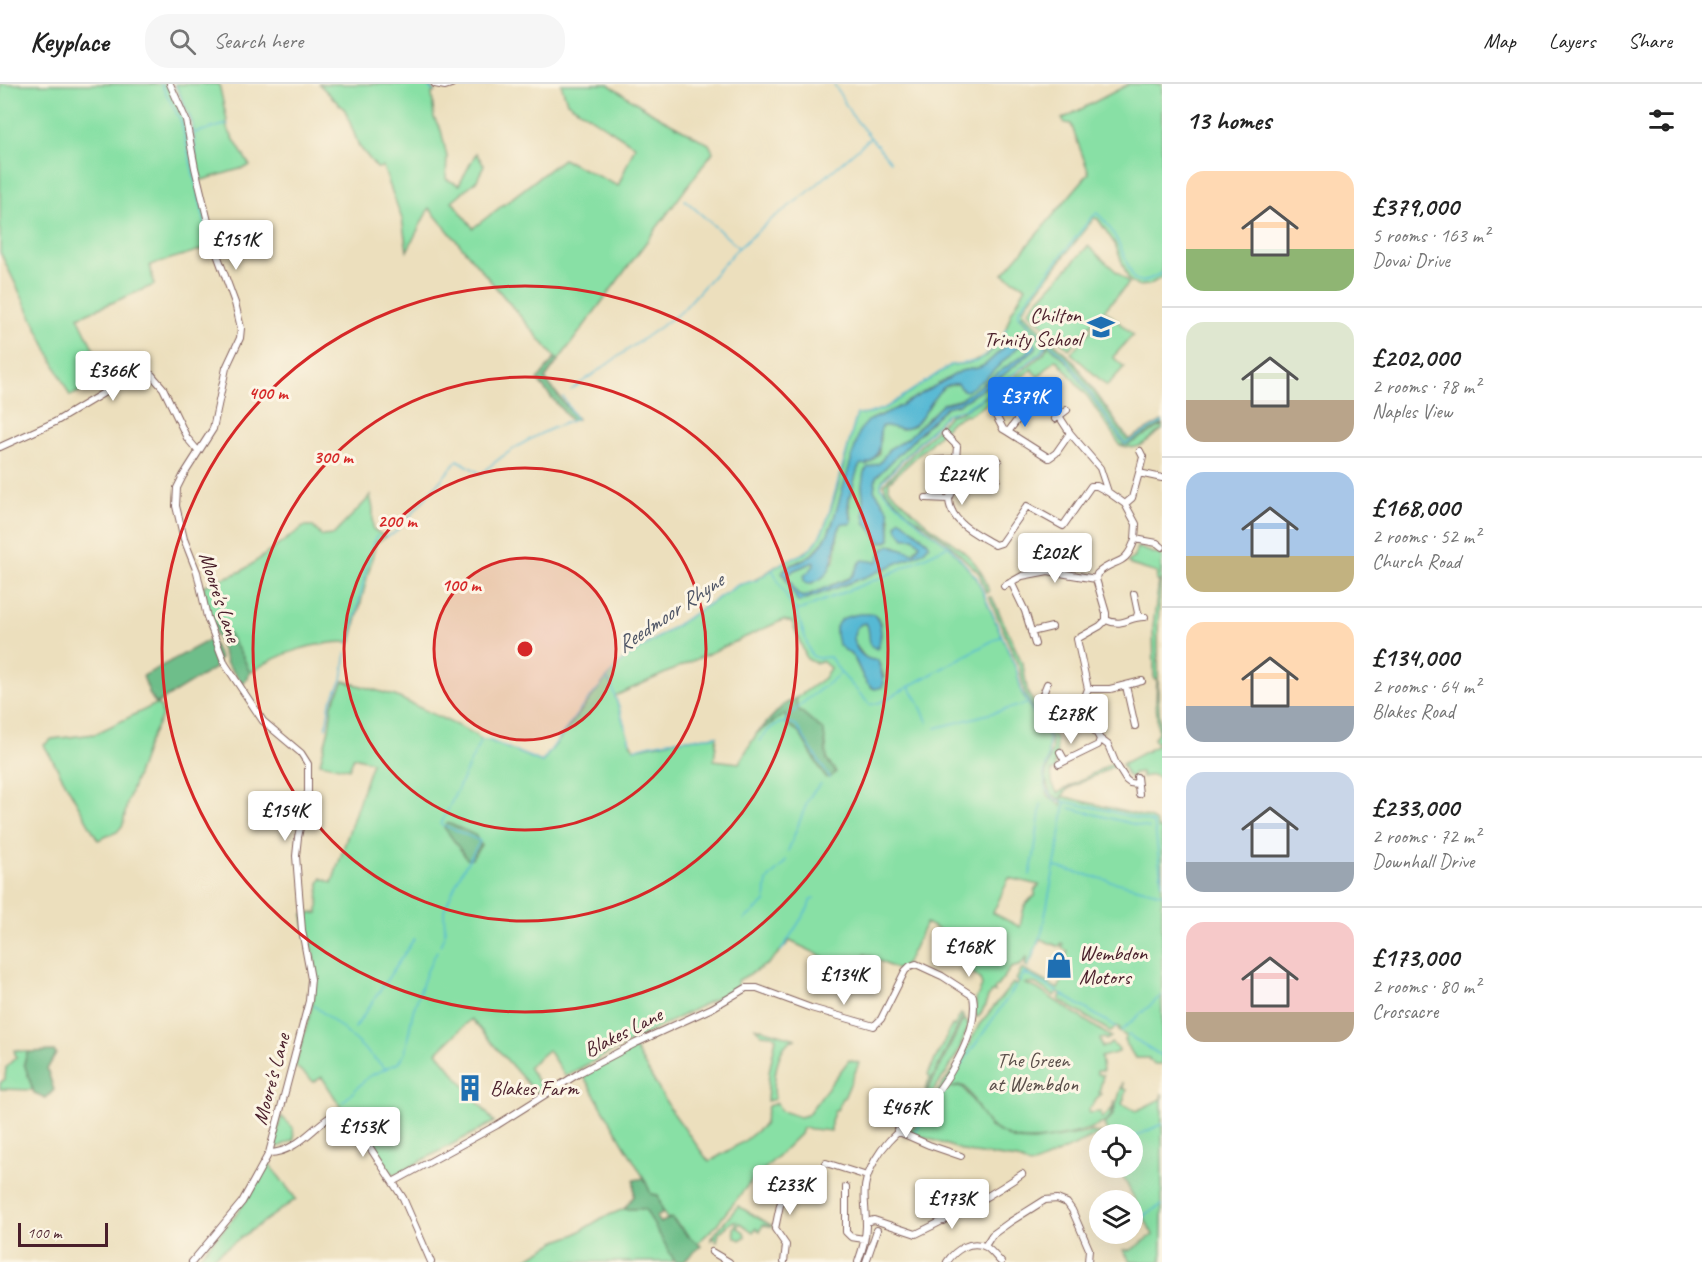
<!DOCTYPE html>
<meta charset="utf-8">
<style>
:root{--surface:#fff;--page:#f6f6f6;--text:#222;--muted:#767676;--line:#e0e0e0;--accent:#1a73e8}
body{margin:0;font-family:Caveat,sans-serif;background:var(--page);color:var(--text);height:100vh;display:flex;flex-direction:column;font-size:22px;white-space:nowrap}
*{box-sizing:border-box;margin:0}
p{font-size:20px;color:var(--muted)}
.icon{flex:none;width:33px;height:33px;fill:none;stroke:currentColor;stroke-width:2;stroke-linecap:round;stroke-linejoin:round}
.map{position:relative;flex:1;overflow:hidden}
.drawer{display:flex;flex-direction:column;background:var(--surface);width:540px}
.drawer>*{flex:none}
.fabs{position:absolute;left:1089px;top:1040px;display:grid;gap:12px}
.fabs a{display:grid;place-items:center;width:54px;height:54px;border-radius:50%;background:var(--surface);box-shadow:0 6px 24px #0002;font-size:30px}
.scale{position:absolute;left:18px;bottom:15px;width:90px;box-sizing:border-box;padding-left:6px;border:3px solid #4a1f2b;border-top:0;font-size:16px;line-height:21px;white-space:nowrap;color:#4a1f2b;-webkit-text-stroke:4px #fcf5e5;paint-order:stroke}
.price{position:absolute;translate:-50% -51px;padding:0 14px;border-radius:6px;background:#fff;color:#222;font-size:20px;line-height:39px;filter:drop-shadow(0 2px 3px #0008)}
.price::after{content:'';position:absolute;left:50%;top:36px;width:18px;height:14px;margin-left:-9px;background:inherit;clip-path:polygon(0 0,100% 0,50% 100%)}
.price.active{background:var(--accent);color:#fff}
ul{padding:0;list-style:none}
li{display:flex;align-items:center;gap:18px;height:150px;padding:0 24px}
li+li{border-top:2px solid var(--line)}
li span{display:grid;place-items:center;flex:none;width:168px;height:120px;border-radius:18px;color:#555}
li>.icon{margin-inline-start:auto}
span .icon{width:72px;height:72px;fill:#fffc;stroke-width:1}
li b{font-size:26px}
h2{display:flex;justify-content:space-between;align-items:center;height:72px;padding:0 24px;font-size:26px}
header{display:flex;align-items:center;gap:36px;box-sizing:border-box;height:84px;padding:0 30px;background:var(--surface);border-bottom:2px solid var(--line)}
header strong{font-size:28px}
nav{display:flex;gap:33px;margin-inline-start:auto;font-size:21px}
.search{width:420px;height:54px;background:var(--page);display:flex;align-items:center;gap:15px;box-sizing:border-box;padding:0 21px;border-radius:24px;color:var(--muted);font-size:22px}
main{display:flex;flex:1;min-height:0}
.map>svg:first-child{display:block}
.green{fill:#88e0a5;stroke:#698068;stroke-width:1.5;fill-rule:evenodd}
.forest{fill:#6ebe8a;stroke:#5c6e5a;stroke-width:1.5}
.water{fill:#56b9d4;stroke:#506c80;stroke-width:1.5}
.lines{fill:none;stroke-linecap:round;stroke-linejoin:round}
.stream{stroke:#56b9d4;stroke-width:1.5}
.minor-casing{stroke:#83625e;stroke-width:8}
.minor{stroke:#fff;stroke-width:6}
.ring{fill:none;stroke:#d62828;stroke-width:3}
.labels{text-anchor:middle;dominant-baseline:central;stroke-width:6;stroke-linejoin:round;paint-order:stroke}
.poi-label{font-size:21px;fill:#4a1f2b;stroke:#fcf5e5;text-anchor:start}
.street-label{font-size:21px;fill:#4a1f2b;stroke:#fcf5e5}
.park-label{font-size:21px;fill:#5a4f4a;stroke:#fcf5e5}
.water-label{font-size:22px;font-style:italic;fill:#4e5566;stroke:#fcf5e5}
.centre{fill:#d62828;stroke:#fcf5e5;stroke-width:3}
.ring-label{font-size:18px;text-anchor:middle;font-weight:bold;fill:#d62828;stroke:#fcf5e5;stroke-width:6;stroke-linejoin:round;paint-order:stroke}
</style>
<header>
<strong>Keyplace</strong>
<div class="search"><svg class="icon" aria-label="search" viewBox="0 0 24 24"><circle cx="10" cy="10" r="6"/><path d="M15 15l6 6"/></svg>Search here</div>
<nav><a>Map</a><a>Layers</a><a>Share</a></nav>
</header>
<main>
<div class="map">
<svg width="1162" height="1178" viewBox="0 0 1162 1178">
<rect width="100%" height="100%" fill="#fcf5e5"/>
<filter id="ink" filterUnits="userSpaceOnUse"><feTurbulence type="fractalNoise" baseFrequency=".0167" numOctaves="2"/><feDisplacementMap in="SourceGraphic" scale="12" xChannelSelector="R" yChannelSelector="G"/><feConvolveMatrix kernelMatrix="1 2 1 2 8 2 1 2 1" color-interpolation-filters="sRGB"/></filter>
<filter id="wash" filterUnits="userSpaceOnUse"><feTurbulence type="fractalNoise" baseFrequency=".008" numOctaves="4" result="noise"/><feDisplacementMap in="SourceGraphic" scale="24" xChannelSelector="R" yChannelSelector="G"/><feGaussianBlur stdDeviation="1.35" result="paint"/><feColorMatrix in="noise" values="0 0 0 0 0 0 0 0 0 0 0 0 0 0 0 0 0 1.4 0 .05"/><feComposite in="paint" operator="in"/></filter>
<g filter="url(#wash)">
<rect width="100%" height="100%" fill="#ecdfbd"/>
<path class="green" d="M0,0H170L186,36L214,162L150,181L154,201L78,233L108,295L70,312L0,168Z
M175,0H219L227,36V44L250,82L202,96L198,88L192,39Z
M319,0H428L435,8L432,9L434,34L441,46L447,73L446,95L459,101L476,69L484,81L477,96L452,117L473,144L563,75L618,102L635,62L567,18L561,0H608L654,30L709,60L713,68L558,277L429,124L407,167L402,135L383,83L377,84L359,62L345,26Z
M1129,0H1162V193L1149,201L1137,202L1129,196L1115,160L1098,135L1094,134L1023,225L1024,229L1021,233L1044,256L1045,262L1042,268L988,310L965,325L947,330L883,395L881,403L922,442L949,462L977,495L1017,587L1022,610L1049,654L1048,674L1044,691L1048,711L1061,721L1062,714L1059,715L1051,710L1045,694L1052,665L1051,654L1025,611L1020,585L989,513H992L1023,581L1028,610L1049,641L1056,655L1057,679L1054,680L1056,685L1051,687L1052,699L1056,707L1058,709L1112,679L1114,682L1068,705L1062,712L1149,734L1155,737L1159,745H1162V980H1153V978L1149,977V974H1135L1124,956L1126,952L1118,947L1120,944L1116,942L1111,948L1059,916L1061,910L1058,908L1054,912L1036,900L1027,899L1025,900L1036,904L1111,953L1106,956L1105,954L1100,955L1102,963L1108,962L1111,959L1119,965V968L1101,973L1103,987H1097V990L1103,991L1099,1009L1101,1010L1088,1026L1089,1029L1101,1028L1102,1034L1112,1025L1115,1016C1114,1021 1113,1029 1110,1033C1098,1048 1043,1057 1025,1056C1015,1056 1003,1050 995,1045C980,1035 976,1016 965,1003L958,1001L951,1004L959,1002L964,1004L990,1043L1015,1056L1034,1057L1091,1048L1105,1050H1100L1030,1082L1018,1075L967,1068L916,1050L914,1052L902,1046V1043L910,1047L919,1036V1033L961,975L979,941L1013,899L1016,902L1019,898L1016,896L1022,885L1058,905L1071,878L1065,875L1068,867L1062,864L1063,860L1061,859L1060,863L1040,855L1028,883L1025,881L1027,872L1021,881L1011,884L994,906L995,908H991C985,917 986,925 978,933L975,931L976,915L982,902L980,895L954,873L966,860L926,839L907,878L900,887L865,870L855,888L790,857L768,880L737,897L738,901L722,911L565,992L548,966L528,983L542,1004L535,1008L471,935L437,968L494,1038L395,1091L390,1087L366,1049L346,1025H342L322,993L314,998L295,982C303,950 319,914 315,880C313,862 305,848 303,830L318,829L319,799L322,794L332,799L372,678L354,673L349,685L320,679L329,645L332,620L344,597L395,612L475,650L481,656H488L542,678L605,596L623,576L738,501C762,496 763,489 782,479C792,473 802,472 811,464C832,445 847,361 857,330H868L887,323L951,281L969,279L987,271L1001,258L1012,227L1026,203L1003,190L1089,89L1071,40L1065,39L1062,35ZM1020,249L1035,265L996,297L959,320L946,323L876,393L874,406L885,421L890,434V456L886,458L865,438L862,401L872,382L880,379L889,365L907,355L943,320L959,316L974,306L1027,268L1028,263L1019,262L986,294L963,306L958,300C932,298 930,334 910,343C900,348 892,341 882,342L880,345L879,369L870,379H861L858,384C853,401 845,416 852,434L848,440L842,439L838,448L835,476L812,499L807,500L804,497L814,482V478L794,486L787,492L798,511L803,513L850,494L856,489L858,481L877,478L884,464L895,462L902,466L913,469L920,460L914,453L908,454L900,435L928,458L923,467L798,518L784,485L811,471L826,455L872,335L895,325L961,287L978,284L985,281ZM876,532L880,538L881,552L870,548L868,541L863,539L856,544L853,558L867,576H878L884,593L864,595L854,574L838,559L836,543ZM783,536L792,538L807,575L815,579L822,577L830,584L824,594L796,614L797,624L826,660L827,676L825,693L799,648L787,640L785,630L757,649L739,679L714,676L717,652L677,656L634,665L630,658L615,612ZM1009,794L1039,801L1035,806V812C1022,820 1023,829 1020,843L993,829Z
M1088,162L1129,199L1069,265L1028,227Z
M1107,228L1133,251L1113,273L1124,283L1107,302L1071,269Z
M1048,259L1070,281L1124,360H1129L1162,341V346C1145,356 1141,369 1120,361L1088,313L1058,277L1055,276L1038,293L1032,285L990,318L967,332L966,330L951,338L930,360L889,398V405C902,417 914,429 927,440C945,455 971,468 982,490C985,495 987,502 989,508L986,509L979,489L946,457L908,429L886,407L884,400L950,331L960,329L1004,302L1044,269Z
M370,411L373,425V445L385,453L376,459L351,558C315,557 279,569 250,589L243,573L212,540L203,502L242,487L305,442H312L322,452L333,451L366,417Z
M1137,463L1162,472L1158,542V613L1161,652L1160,656L1156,659L1154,654L1158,648L1156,618L1157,595H1154V589L1153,542L1159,497H1156L1157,489L1131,481L1128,478L1134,473Z
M156,620L161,623L162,632L148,660L127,719L123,741L117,748L98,756L44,661L52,655L95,650Z
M1162,659V694L1152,691L1142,693L1141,688L1133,689L1132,693L1128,692L1122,680Z
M961,930L963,932L926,1007L925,1005L930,994L928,990L952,941L954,942Z
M964,934L968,940C962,966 949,987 932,1008L930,1010L927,1009Z
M755,943L796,955C777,957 772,999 775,1015L767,1017L769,988L776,954L772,951L761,950Z
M634,963L671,1026L709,1078L743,1058L764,1041L768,1022L777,1019L781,1027L800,1033L807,1031L849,976L859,979L844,1014H842L837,1026H835L831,1037V1047L802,1044L800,1050L748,1101L713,1145L697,1159C687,1152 681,1142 671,1134L667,1135L663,1128L658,1111L651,1110L644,1094L581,988Z
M14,966L28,968L24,979L33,1006L0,1005V999L5,995L6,983L16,973Z
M1123,998V1004L1127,1006L1122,1020L1136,1027L1161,1015L1162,1009V1178H1131L1123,1166H1131L1153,1151L1118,1083H1132V1050H1108L1104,1040L1113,1031Z
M281,1032L293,1044L294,1056L278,1063L275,1061Z
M268,1078L296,1115L206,1178H194L236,1131L250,1110Z
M738,1122L774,1143L763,1141L760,1147L756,1144L753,1148L740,1139L737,1143L744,1148L745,1153L740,1156L735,1153L734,1144L737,1138L733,1137L719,1149L717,1157L713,1154L711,1156V1154Z
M645,1124L675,1175L671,1178H521L557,1157L574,1151L602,1134L624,1125Z"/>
<path class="forest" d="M1024,229L1074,278L1128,355H1130L1162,337V341L1129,360H1124L1070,281L1048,260L1047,264C1041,252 1030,243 1020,233Z
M555,274L558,277L545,295L577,335L571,337L537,296Z
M212,540L223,541L243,573L250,589L243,600L227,580Z
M211,555L220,574L215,584L156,620L150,611L143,592Z
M796,614L797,624L824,647L827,676L836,688L830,694L825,693L799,648L787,640L785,630L757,649L783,621Z
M448,739L475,751L481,761L472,774L467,775L444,743Z
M54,967L56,970L47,985L54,1006L46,1014L34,1009L24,979L28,968Z
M644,1094L651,1110L658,1111L663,1128L656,1133L660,1139L671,1134L687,1151L701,1162L683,1178H675L645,1125H624L634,1112V1096Z"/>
<path class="water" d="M1020,249H1025L1037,262L1035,265L996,297L959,320L946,323L876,393L874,406L889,427L890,456L881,459L865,438L862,401L864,388L867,384L880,379L889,365L907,355L943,320L959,316L974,306L1027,268L1028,262H1019L986,294L967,307L963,306L958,300C933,297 930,334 910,343C900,348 892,341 882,342C875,356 887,360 870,379H867V381L861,380L858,384L849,415L848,424L852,437L850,440L842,439C829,460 842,494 807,500L804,497V492L814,482V478L794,486L787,492L798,511L803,513L850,494C857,488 856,480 863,476L877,478L884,464L890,461L914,469L920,460L914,454H904L898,446L896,441L900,435L928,458L929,461L923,468L868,492L798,518L782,488C788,481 796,480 804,476C818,469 826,455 832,441L860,346L868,337L895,325L961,287L978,284L985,281Z
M859,530H873C883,539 882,554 877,565C865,562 872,548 866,539L861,540L856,544L853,555C857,568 864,577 878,576L884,599L882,603L875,605C863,601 861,585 854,574C850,568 845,567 840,562C837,558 836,553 836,548C835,534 848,532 859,530Z"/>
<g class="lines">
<path class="stream" d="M161,0L181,37L209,156
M175,0L192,39L196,71
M425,0L433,7
M834,0L851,30L890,77
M194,49L228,40
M685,116L738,163
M1162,189L1143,198L1134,195C1124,173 1116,146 1097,129L1091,134L1019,226V231L1067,276L1125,360L1162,338
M571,306L681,228L735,167L773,134L806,110L870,54
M385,453L393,450L403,440L458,376L481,390C508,365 542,347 576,335L563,313
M773,487L791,521L796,526H800L887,491L948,462
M796,526L811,571L817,574L830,573L841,589L870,621L881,618L1001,552
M349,561L371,464L377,452
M607,595L611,600L630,658
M909,603L917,615L928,639
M785,637L800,621L840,590
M326,644L330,619L342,596L346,569
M936,644L1026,620
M759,657C770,643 779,634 796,641L830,694
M634,665C660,656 689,655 717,652
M1066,718L1106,726L1153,739L1155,744L1162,800
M1070,724L1149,744
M788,767L808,716L813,708L821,700
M1055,783L1162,810
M1030,791L1034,772L1041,720
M744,836L765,818C766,812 765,804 767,798C771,789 782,785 786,776
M440,862L445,849L444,826L461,789L480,757L441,740L481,656H488L542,678L582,623L623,576L738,501L757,496L782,479L807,468L817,457L826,440L857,330H868L887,323L951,281L977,277L1001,258L1006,245
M781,867L808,824L811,815L814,814
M1028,883L1042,848L1059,759L1065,718L1054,715L1046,704L1044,691L1048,674L1049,654L1022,609L1017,587L977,494L949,462L922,442L885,409L881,403V399L947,330L965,325L988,310L1042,268L1045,262L1046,256
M1024,889L1058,908
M1019,898L1025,888
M1061,910L1116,943
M314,922C340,940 361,963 385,984
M355,944L414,855
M1121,947L1162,911
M1128,951L1162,972
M343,1018L368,993L398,979L405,969L413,927L427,887L437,867
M913,1050L1016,902
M1132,1054L1162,1040
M1145,1133L1144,1131L1162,1121"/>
</g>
</g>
<g filter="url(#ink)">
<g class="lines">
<defs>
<path id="minor" d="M170,0L186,36L195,84L214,162L235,219L241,244L240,254L226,284L213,345L183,392L177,404L176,422L184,455L197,488L207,533L225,580L263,637L301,669L308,680V707L298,753L296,772L302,846L311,895L309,917L269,1069L242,1118L192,1178
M435,0L445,2L451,0
M1029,307L1034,314L1008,348L1049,374L1056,369L1070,349
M995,330L1003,345L1008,348
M1059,332L1070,349L1100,384L1108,408L1125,420L1136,440L1135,455L1157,459L1162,463
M1055,335L1067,326
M945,350L957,362L956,375
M0,363L55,338L132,292L144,290L152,291L156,296L163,304L187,354L198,367
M937,376L956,375L964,392
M989,388L998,377
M1139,389L1143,373L1140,367
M926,414L949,415C950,439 977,450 995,461L1001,459L1027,422L1063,442L1091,402H1097L1108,408
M949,415L953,406L964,392L989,388L997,395
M1125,420L1132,414L1139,389L1162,394
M1135,455C1125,485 1115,473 1097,490L1096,495L1106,529V536L1100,542L1077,555L1088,605L1081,623L1100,655L1108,661L1116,680L1126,696L1130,699L1137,700
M1011,498L1025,527L1035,560
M1004,502L1022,492L1048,487L1096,495
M1134,510L1138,529L1137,532
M1106,536C1124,544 1129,532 1145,533
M1031,548L1052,543
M1047,600L1043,610L1066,622L1081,623
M1126,602L1135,642
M1088,605H1110L1142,597
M1060,668L1065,677
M1059,680L1098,661L1100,655
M1137,693L1139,710
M897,1047L929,1061L961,1072
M269,1069C301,1069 321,1030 342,1029L349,1034L361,1050L403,1114L431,1178
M826,1079L867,1092
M393,1098L497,1041L581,988L636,959L712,924L746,904H757L811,924L874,942L881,935L905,887L910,882L916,880L942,892L973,912C980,950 945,1003 918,1029C903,1044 886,1056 875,1076C859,1105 866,1113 866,1142C866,1154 862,1167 858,1178
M846,1103V1148L851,1153L864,1155
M927,1111L933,1116L944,1137
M866,1138L874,1136L916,1150C953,1132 988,1114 1022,1090
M985,1162L992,1151L1010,1138L1045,1116L1057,1115L1067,1119L1072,1126L1089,1165L1088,1178
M712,1168L729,1178
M784,1178L786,1161L775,1145L780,1121L791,1093V1085
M866,1178L877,1146
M947,1178C955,1166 971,1155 986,1163C992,1167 996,1173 1001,1178"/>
</defs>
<use href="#minor" class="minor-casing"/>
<use href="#minor" class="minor"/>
</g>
</g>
<circle cx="525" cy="565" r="91" fill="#d62828" fill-opacity=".12"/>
<g class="ring">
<circle cx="525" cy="565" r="91"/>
<circle cx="525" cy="565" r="181"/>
<circle cx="525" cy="565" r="272"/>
<circle cx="525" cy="565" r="363"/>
</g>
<defs>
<symbol id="school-bare" viewBox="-9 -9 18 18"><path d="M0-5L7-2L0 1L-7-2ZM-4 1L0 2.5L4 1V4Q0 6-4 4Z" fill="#1f6fb2" stroke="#fcf5e5" stroke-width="2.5" paint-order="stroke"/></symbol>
<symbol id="shop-bare" viewBox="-9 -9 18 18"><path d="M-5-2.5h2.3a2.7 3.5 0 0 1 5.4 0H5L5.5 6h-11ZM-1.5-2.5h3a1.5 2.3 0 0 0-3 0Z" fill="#1f6fb2" stroke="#fcf5e5" stroke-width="2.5" paint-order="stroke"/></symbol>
<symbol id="building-bare" viewBox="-9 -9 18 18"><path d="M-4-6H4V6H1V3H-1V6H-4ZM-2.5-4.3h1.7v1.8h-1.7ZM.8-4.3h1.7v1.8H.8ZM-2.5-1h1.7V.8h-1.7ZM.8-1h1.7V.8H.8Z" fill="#1f6fb2" stroke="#fcf5e5" stroke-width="2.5" paint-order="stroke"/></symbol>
</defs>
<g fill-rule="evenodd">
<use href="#school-bare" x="1082" y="224" width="38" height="38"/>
<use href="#shop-bare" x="1040" y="862" width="38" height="38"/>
<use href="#building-bare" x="451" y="985" width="38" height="38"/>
</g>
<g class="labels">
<g class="poi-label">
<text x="1081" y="231" text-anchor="end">Chilton<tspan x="1081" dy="24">Trinity School</tspan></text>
<text x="1079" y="869">Wembdon<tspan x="1079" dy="24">Motors</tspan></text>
<text x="490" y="1004">Blakes Farm</text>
</g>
<g class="street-label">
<text transform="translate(220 513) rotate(72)">Moore's Lane</text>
<text transform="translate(623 948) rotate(-27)">Blakes Lane</text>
<text transform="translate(271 995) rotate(-75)">Moore's Lane</text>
</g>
<g class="park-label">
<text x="1033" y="976">The Green<tspan x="1033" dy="24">at Wembdon</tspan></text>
</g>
<g class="water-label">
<text transform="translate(670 529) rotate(-34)">Reedmoor Rhyne</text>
</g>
</g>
<circle cx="525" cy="565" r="9" class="centre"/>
<g class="ring-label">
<text x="268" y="315">400 m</text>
<text x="333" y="379">300 m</text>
<text x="397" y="443">200 m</text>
<text x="461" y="507">100 m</text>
</g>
</svg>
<div class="fabs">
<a><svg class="icon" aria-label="locate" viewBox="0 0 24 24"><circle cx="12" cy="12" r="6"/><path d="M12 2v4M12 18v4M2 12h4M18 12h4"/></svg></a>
<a><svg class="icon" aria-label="layers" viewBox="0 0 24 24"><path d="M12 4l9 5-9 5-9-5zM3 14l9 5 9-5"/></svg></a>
</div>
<div class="scale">100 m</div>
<b class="price" style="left:236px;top:187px">£151K</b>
<b class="price" style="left:113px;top:318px">£366K</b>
<b class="price active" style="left:1025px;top:344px">£379K</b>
<b class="price" style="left:962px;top:422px">£224K</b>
<b class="price" style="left:1055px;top:500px">£202K</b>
<b class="price" style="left:1071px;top:661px">£278K</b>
<b class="price" style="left:285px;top:758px">£154K</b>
<b class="price" style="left:969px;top:894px">£168K</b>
<b class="price" style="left:844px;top:922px">£134K</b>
<b class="price" style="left:906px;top:1055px">£467K</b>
<b class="price" style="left:363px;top:1074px">£153K</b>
<b class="price" style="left:790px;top:1132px">£233K</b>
<b class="price" style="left:952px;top:1146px">£173K</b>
</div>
<section class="drawer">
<h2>13 homes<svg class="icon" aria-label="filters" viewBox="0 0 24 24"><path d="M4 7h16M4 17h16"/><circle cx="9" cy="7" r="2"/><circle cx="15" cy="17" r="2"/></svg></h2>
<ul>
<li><span style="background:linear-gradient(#ffd9b3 65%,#8fb573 0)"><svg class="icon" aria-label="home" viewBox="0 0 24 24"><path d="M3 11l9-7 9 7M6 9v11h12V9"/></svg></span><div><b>£379,000</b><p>5 rooms · 163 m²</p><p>Dovai Drive</p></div></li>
<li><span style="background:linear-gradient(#dfe7d0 65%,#b9a48a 0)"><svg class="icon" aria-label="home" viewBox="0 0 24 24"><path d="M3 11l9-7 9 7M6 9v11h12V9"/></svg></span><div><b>£202,000</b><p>2 rooms · 78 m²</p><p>Naples View</p></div></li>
<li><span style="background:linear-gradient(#a9c7e8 70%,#c2b280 0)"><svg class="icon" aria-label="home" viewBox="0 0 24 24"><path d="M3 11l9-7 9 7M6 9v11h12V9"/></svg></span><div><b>£168,000</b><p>2 rooms · 52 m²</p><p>Church Road</p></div></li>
<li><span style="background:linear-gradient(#ffd9b3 70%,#9aa5b1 0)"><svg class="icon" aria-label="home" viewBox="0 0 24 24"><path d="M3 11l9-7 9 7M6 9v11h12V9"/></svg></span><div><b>£134,000</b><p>2 rooms · 64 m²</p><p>Blakes Road</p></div></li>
<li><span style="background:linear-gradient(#c9d6e8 75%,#9aa5b1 0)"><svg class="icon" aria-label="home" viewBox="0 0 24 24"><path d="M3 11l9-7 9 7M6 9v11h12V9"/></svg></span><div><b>£233,000</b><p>2 rooms · 72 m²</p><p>Downhall Drive</p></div></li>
<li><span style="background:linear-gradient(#f6c9c9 75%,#b9a48a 0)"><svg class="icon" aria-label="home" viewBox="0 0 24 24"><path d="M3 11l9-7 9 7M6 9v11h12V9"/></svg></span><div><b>£173,000</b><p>2 rooms · 80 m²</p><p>Crossacre</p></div></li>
</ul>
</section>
</main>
